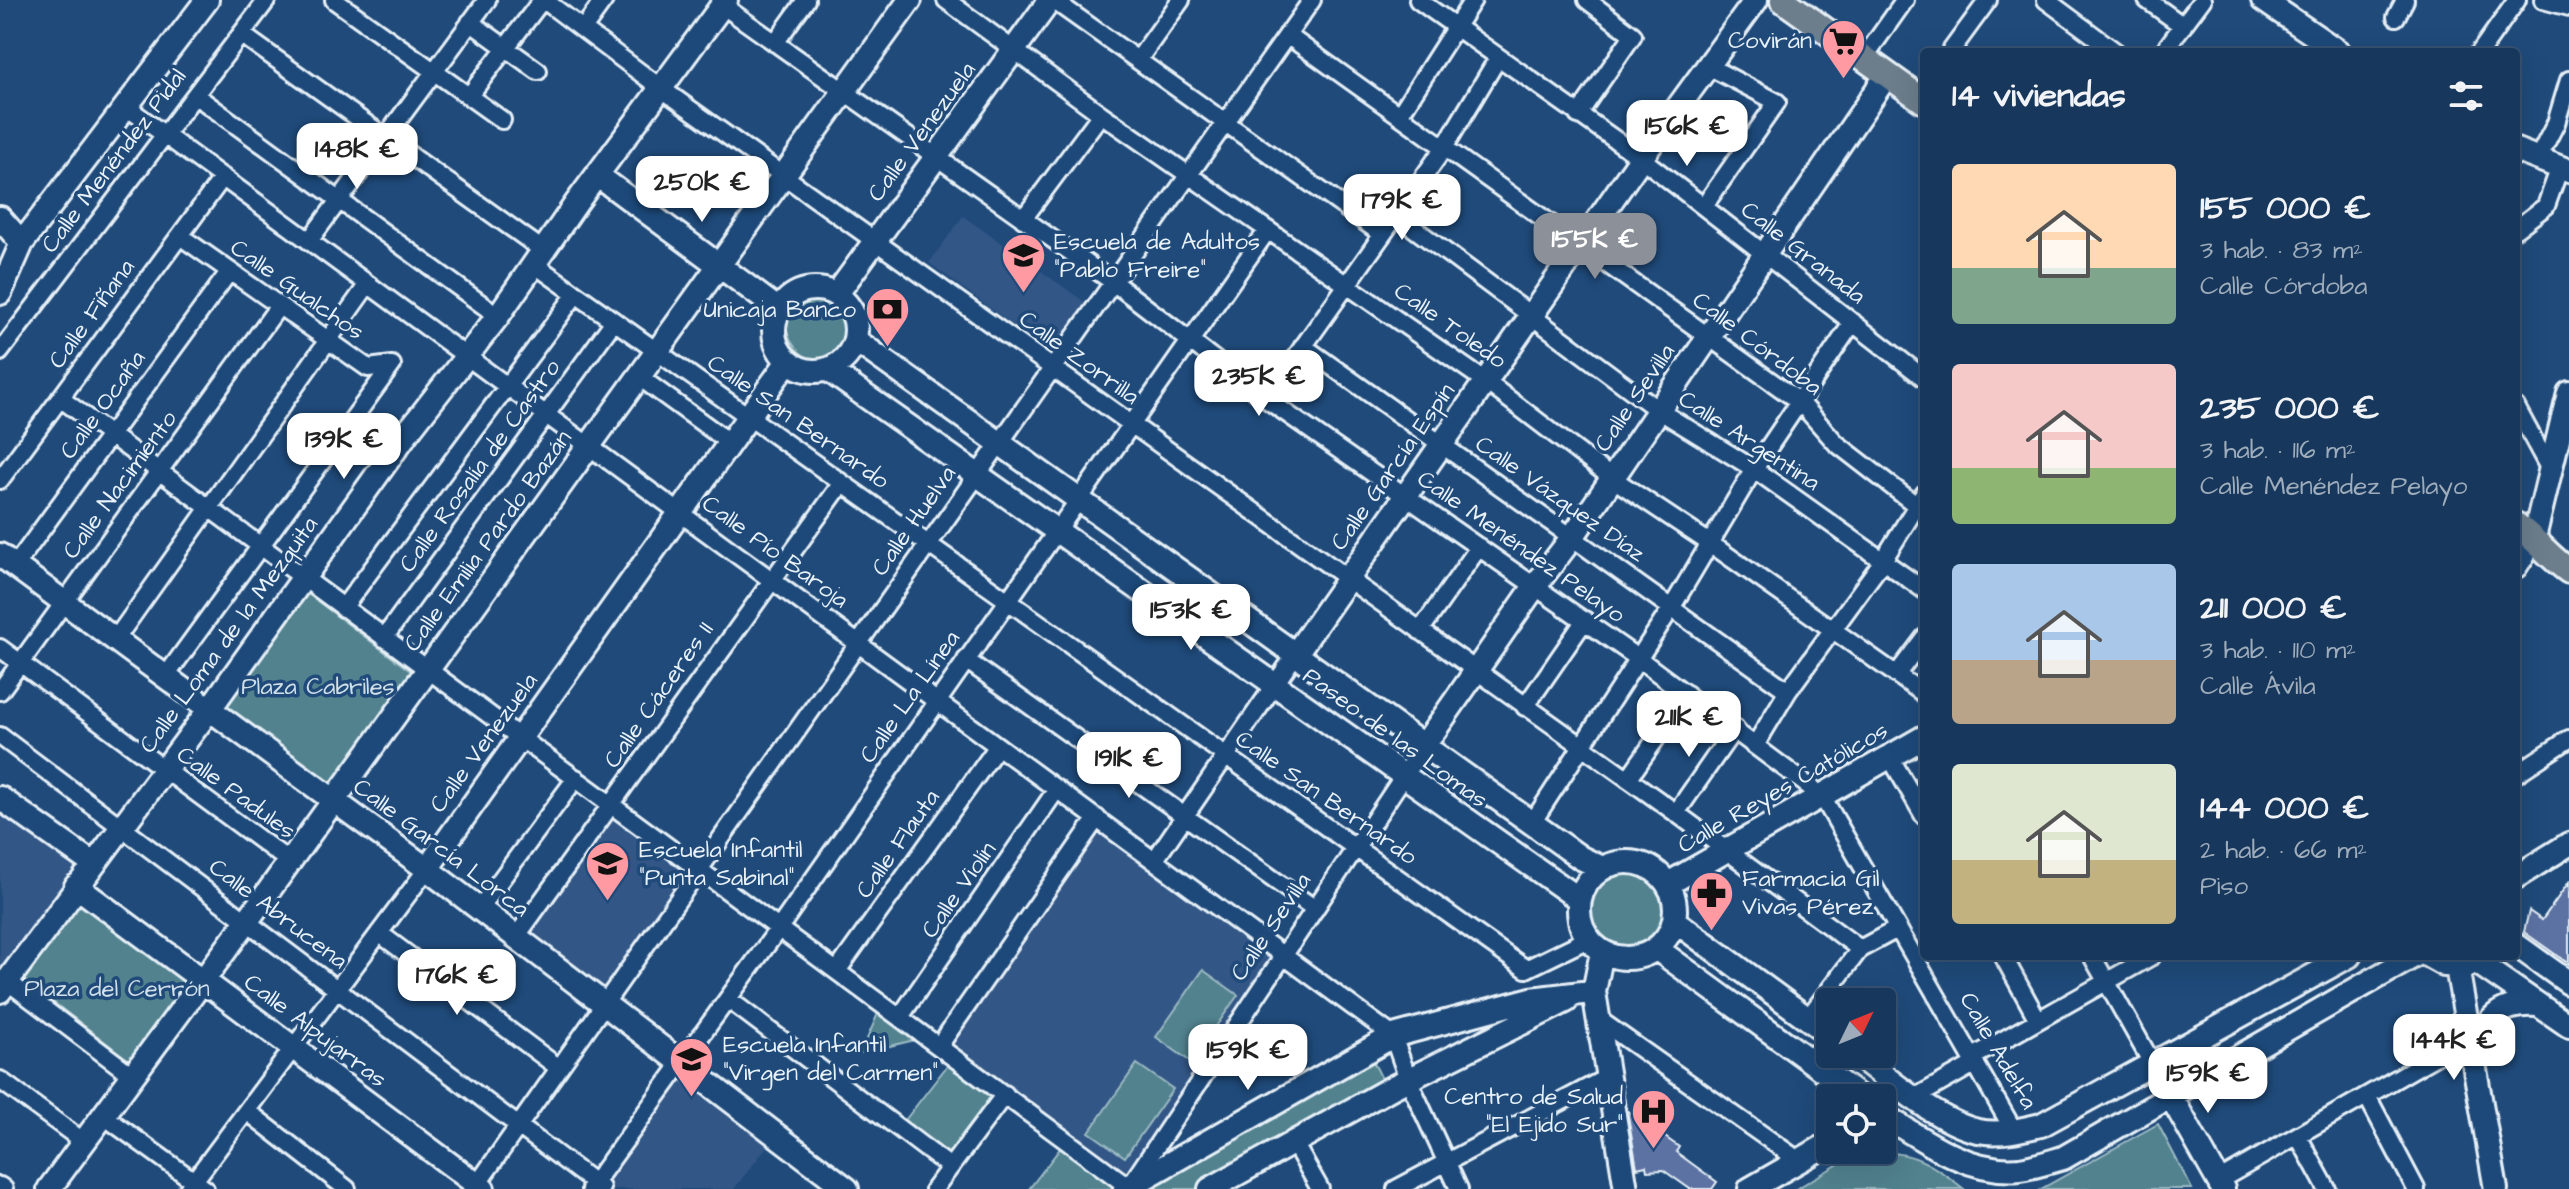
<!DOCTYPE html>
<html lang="es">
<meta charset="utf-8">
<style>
:root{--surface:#17385c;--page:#203f62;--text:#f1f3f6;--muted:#9eacbb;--line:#365272;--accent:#8c9099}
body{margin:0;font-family:"Architects Daughter",sans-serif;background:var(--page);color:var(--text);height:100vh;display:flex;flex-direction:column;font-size:30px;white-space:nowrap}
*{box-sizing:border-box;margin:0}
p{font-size:26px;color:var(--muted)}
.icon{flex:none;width:44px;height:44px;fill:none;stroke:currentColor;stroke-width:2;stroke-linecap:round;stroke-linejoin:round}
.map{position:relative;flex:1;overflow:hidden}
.side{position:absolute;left:1920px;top:48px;width:600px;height:912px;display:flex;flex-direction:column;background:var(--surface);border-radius:8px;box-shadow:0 8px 32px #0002,0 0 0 2px var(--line)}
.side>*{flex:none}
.needle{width:52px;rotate:47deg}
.tools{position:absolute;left:1816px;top:988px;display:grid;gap:16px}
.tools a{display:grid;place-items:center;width:80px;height:80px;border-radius:8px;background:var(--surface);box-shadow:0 8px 32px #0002,0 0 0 2px var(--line);font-size:40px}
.price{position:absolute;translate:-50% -68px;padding:0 18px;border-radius:16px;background:#fff;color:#222;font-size:26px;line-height:52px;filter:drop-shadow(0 2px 4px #0008)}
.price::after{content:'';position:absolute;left:50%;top:48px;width:24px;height:18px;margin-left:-12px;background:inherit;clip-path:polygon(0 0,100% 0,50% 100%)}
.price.on{background:var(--accent);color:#fff}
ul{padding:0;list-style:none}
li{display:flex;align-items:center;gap:24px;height:200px;padding:0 32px}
li span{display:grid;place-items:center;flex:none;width:224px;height:160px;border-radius:8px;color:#555}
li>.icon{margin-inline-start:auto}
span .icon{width:96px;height:96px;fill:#fffc;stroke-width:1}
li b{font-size:34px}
h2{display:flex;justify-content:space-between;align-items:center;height:96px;padding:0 32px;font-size:34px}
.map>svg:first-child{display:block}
.built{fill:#315686}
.green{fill:#51828e;stroke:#9cbac3;stroke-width:2}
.building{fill:#5b72a3;stroke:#e8f1f8;stroke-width:2}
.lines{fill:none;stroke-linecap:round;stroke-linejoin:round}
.street-casing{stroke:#e8f1f8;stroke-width:22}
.secondary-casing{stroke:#e8f1f8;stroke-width:28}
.primary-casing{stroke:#e8f1f8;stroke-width:30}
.street{stroke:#1f4a7a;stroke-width:16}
.secondary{stroke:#1f4a7a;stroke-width:22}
.primary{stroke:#6c7d8b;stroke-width:24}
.labels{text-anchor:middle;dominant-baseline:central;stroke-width:7;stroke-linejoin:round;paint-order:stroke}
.poi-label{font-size:24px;fill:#e8f1f8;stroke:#1f4a7a;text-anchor:start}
.street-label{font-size:24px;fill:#e8f1f8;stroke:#1f4a7a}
.park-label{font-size:24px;fill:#d1e0e8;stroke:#1f4a7a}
</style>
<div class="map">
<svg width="2569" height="1189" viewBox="0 0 2569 1189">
<rect width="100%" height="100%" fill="#1f4a7a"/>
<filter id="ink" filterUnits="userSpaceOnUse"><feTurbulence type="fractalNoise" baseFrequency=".0125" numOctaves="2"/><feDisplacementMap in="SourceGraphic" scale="16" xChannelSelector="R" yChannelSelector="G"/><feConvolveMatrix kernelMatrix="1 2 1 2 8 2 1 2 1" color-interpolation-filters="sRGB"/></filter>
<g filter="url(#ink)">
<path class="built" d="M963,216L1089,305L1054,355L929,263Z
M0,798L93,864L0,991Z
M611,804L699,869L604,1005L516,937Z
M1097,818L1283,956L1129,1187L939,1046Z
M682,1061L777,1134L734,1189H603L594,1183Z"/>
<path class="green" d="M822,299C842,310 854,329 839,350C810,391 747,305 822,299Z
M305,592L413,673L331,785L220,703Z
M1584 911a42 42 0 1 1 84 0a42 42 0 1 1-84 0Z
M79,898L193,984L130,1061L23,979Z
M1203,970L1238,995L1191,1062L1156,1037Z
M882,1004L927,1037L861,1053Z
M1370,1055L1385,1085L1196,1189H1137Z
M954,1057L1005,1094L950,1167L899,1128Z
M1137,1064L1173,1089L1125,1157L1089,1132Z
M2158,1124L2192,1189H2041Z
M1062,1146L1116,1186L1111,1189H1029Z
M1861,1151C1909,1151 1926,1158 1964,1189H1796Z"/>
<path class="building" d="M2569,882V964L2524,932L2529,911L2542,920Z
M1627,1110L1679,1147L1676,1152L1717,1182L1712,1189H1690L1663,1170L1647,1171L1646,1166L1637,1168Z"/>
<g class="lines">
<defs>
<path id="street" d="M334,0L502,120
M544,0L662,89L1676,813L1860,949
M946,0L1101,114L1485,381L1612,478L1711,544L1924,694
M1053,0L1382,234
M1418,0L1641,158L1924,378
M2046,0L2116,52
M2147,0L2183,26
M2543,0L2569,7
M722,5L1113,282L1266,399L1639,659L1822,796L2014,1131
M2396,17L2405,0
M470,22L538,71
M583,29L604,0
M241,34L544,251
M1287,35L1800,402L1836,443L1916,505
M775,43L806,0
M1950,52L1988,0
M2163,52L2202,0
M2480,52L2517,0
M1864,58L1905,0
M1138,60L1181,0
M195,95L498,316
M469,96L542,0
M128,108L1393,1036L1408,1079L1459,1189
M1400,114L1473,0
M1578,115L1633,35L1587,0
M2538,158L2556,123L2569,80
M1704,206L1777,102L1708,66
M1396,215L1658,410L1754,469L1924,590
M1023,219L1101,114
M2516,229L2546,206L2560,167
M180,236L368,368L392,365
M309,241L487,0
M534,264L1526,969L1588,939
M1303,346L1788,691
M0,352L267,0
M638,376L730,443
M60,398L1129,1187L1423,747
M1266,399L1444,148L1498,58
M2516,407L2549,468
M0,480L223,177
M15,566L229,272
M343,608L576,294
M1420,631L1479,547
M384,638L614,321
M115,640L368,284
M0,648L290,862
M966,660L1315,909
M1897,674L1924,638
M166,676L392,365
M0,691L278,307
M1525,707L1585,620
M0,736L601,1188
M1756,744L1788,691L1882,562L1924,494
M1890,757L1924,816
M2516,774L2569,739
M1628,779L1687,694
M1676,813L1735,728
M1532,823L1672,607L1754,469L1853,322
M1154,861L1297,652
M479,909L576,778
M379,933L559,1068
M516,937L842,483
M2003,956L2038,1020
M2092,956L2152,1063
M837,971L998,746
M7,981L133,1076
M728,999L950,1167
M900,1017L1057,789
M1808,1018L1860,949L1897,929
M1598,1019L1798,1160
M939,1046L1097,818
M1973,1057L2152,956
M0,1080L84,1142
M2367,1096L2416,1189
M1916,1097L1976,1063
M247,1111L347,1189
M104,1116L205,1189
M2298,1136L2327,1189
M1294,1143L1320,1189
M2218,1181L2469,1037
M0,1186L4,1189
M188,1189L427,869
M474,1189L1312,0
M590,1189L779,928L1267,231
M934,1189L1005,1094
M1396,1189L1608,1077"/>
<path id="secondary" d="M2263,0L2339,52
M2516,150L2569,171
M597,175L779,310
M0,218L22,243
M774 330a41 41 0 1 1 82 0a41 41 0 1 1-82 0Z
M0,293L22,243L207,0
M836,295L1050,0
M855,340C1098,511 1339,685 1581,858L1602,868
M827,369L1579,899
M0,555L427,869L847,1189
M2516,566L2534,538L2569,393
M1297,652L1641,158L1756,0
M1423,747L1535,586L1571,539L1887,75
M0,798L93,864
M1579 910a48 48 0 1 1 96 0a48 48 0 1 1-96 0Z
M427,869L788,361
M2516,877L2569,844
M1668,884L1924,737
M76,886L483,1189
M1675,921L1830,1035
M2516,945L2569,983
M1657,949L1861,1098
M1602,952L1594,992L1626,1189
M2428,956L2444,965L2468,966
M2478,963L2569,1026
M2457,967L2496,1189
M0,991L209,710L407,433L498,316L577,202L726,0
M1856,1054C1887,1078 1939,1123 1978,1131C2000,1135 2020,1130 2041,1125L2349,956
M2474,1056C2484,1020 2498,1002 2538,1005
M2152,1063L2223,1189
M1882,1114C1923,1140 1968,1174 2020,1169C2034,1167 2049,1162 2063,1158L2414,956
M49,1189L247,921L910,0
M1125,1189L1393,1036L1531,999L1582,993
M1210,1189L1393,1087L1566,1001
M1750,1189L1830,1143"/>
<path id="primary" d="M1783,0L1924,101
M2516,525C2536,539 2549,557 2569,571"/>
</defs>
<use href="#street" class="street-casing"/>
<use href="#secondary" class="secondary-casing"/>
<use href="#primary" class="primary-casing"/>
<use href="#street" class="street"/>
<use href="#secondary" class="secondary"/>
<use href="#primary" class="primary"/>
</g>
</g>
<defs>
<symbol id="supermarket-pin" viewBox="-11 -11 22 30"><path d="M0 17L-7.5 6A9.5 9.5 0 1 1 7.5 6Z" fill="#ff9aa2" stroke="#1f4a7a"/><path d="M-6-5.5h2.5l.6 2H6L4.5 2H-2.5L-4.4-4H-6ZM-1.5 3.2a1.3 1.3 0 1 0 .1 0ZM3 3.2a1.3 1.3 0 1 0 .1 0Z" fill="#111"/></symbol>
<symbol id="school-pin" viewBox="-11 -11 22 30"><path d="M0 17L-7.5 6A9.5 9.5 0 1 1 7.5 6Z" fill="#ff9aa2" stroke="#1f4a7a"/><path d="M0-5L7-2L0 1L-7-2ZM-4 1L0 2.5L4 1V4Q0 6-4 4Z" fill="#111"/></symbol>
<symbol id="bank-pin" viewBox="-11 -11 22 30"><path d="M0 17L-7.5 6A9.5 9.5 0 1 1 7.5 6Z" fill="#ff9aa2" stroke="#1f4a7a"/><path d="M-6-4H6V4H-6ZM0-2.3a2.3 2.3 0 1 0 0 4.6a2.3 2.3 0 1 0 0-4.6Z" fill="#111"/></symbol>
<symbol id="pharmacy-pin" viewBox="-11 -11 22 30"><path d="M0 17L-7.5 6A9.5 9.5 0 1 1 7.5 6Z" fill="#ff9aa2" stroke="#1f4a7a"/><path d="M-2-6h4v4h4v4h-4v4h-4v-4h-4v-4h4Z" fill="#111"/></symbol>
<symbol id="hospital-pin" viewBox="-11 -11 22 30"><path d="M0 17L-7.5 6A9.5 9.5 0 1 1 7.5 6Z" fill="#ff9aa2" stroke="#1f4a7a"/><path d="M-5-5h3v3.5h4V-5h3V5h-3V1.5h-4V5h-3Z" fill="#111"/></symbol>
</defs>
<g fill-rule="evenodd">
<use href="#supermarket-pin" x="1818" y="16" width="51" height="69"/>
<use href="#school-pin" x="998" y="230" width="51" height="69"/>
<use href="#bank-pin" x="862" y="284" width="51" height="69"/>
<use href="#school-pin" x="582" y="838" width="51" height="69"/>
<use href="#pharmacy-pin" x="1686" y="868" width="51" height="69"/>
<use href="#school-pin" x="666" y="1034" width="51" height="69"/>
<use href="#hospital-pin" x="1628" y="1086" width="51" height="69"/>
</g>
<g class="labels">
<g class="poi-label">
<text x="1812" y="41" text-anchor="end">Covirán</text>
<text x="1054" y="242">Escuela de Adultos<tspan x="1054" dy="28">"Pablo Freire"</tspan></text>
<text x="856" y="310" text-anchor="end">Unicaja Banco</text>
<text x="639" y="850">Escuela Infantil<tspan x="639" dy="28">"Punta Sabinal"</tspan></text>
<text x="1742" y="879">Farmacia Gil<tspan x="1742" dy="28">Vivas Pérez</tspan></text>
<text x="723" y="1045">Escuela Infantil<tspan x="723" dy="28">"Virgen del Carmen"</tspan></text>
<text x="1623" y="1097" text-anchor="end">Centro de Salud<tspan x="1623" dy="28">"El Ejido Sur"</tspan></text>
</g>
<g class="street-label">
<text transform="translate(922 132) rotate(-54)">Calle Venezuela</text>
<text transform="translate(114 161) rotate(-53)">Calle Menéndez Pidal</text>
<text transform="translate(1803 253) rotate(38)">Calle Granada</text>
<text transform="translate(297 290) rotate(35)">Calle Gualchos</text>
<text transform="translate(92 314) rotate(-54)">Calle Fiñana</text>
<text transform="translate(1450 326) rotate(35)">Calle Toledo</text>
<text transform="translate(1757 344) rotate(37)">Calle Córdoba</text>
<text transform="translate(1079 358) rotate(36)">Calle Zorrilla</text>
<text transform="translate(1635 398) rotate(-56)">Calle Sevilla</text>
<text transform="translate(103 405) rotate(-54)">Calle Ocaña</text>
<text transform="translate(798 422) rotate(35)">Calle San Bernardo</text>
<text transform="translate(1749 441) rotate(33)">Calle Argentina</text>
<text transform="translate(480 466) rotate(-54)">Calle Rosalía de Castro</text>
<text transform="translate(1393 467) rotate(-55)">Calle García Espín</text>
<text transform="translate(120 485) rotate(-54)">Calle Nacimiento</text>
<text transform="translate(1560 499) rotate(35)">Calle Vázquez Díaz</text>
<text transform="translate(914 521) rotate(-55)">Calle Huelva</text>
<text transform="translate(488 541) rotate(-54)">Calle Emilia Pardo Bazán</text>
<text transform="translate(1521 547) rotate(35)">Calle Menéndez Pelayo</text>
<text transform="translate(775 552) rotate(36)">Calle Pío Baroja</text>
<text transform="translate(229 635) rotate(-54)">Calle Loma de la Mezquita</text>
<text transform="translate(659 695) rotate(-55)">Calle Cáceres II</text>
<text transform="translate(910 697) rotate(-55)">Calle La Línea</text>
<text transform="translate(1395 738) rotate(36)">Paseo de las Lomas</text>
<text transform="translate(484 743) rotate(-54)">Calle Venezuela</text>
<text transform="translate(1783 788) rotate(-30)">Calle Reyes Católicos</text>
<text transform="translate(236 793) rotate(36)">Calle Padules</text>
<text transform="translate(1326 798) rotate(35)">Calle San Bernardo</text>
<text transform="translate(898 844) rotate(-55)">Calle Flauta</text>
<text transform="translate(441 848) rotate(37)">Calle García Lorca</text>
<text transform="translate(959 890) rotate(-55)">Calle Violín</text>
<text transform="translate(278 914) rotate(37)">Calle Abrucena</text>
<text transform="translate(1271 927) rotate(-56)">Calle Sevilla</text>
<text transform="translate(315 1031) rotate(37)">Calle Alpujarras</text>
<text transform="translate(1998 1051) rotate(60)">Calle Adelfa</text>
</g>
<g class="park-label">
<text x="318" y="687">Plaza Cabriles</text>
<text x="117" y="989">Plaza del Cerrón</text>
</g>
</g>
</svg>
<div class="tools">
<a><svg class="needle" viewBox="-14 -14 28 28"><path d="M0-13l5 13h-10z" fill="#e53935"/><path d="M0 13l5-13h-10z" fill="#9eacbb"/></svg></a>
<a><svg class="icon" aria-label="locate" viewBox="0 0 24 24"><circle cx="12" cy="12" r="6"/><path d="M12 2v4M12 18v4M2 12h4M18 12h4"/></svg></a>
</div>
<b class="price" style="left:1687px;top:168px">156K €</b>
<b class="price" style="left:357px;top:191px">148K €</b>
<b class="price" style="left:702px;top:224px">250K €</b>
<b class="price" style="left:1402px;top:242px">179K €</b>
<b class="price on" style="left:1595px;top:281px">155K €</b>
<b class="price" style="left:1259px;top:418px">235K €</b>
<b class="price" style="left:344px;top:481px">139K €</b>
<b class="price" style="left:1191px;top:652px">153K €</b>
<b class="price" style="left:1689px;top:759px">211K €</b>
<b class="price" style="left:1129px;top:800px">191K €</b>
<b class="price" style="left:457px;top:1017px">176K €</b>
<b class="price" style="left:2454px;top:1082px">144K €</b>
<b class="price" style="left:1248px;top:1092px">159K €</b>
<b class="price" style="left:2208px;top:1115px">159K €</b>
<section class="side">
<h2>14 viviendas<svg class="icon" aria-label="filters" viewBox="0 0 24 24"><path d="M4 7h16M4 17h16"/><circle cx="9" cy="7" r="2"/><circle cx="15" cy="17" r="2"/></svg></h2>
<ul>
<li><span style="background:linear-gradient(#ffd9b3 65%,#7fa58c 0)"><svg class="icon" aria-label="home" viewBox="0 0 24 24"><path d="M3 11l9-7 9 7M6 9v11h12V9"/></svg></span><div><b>155 000 €</b><p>3 hab. · 83 m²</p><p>Calle Córdoba</p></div></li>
<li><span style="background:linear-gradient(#f6c9c9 65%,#8fb573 0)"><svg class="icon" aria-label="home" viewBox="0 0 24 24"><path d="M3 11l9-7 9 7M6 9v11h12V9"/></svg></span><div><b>235 000 €</b><p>3 hab. · 116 m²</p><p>Calle Menéndez Pelayo</p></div></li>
<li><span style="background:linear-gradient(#a9c7e8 60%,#b9a48a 0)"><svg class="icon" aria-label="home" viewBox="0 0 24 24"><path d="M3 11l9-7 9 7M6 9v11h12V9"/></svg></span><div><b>211 000 €</b><p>3 hab. · 110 m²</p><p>Calle Ávila</p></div></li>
<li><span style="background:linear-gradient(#dfe7d0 60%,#c2b280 0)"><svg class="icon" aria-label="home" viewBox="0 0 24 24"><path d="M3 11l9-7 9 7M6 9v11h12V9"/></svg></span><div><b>144 000 €</b><p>2 hab. · 66 m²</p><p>Piso</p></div></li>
</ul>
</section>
</div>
